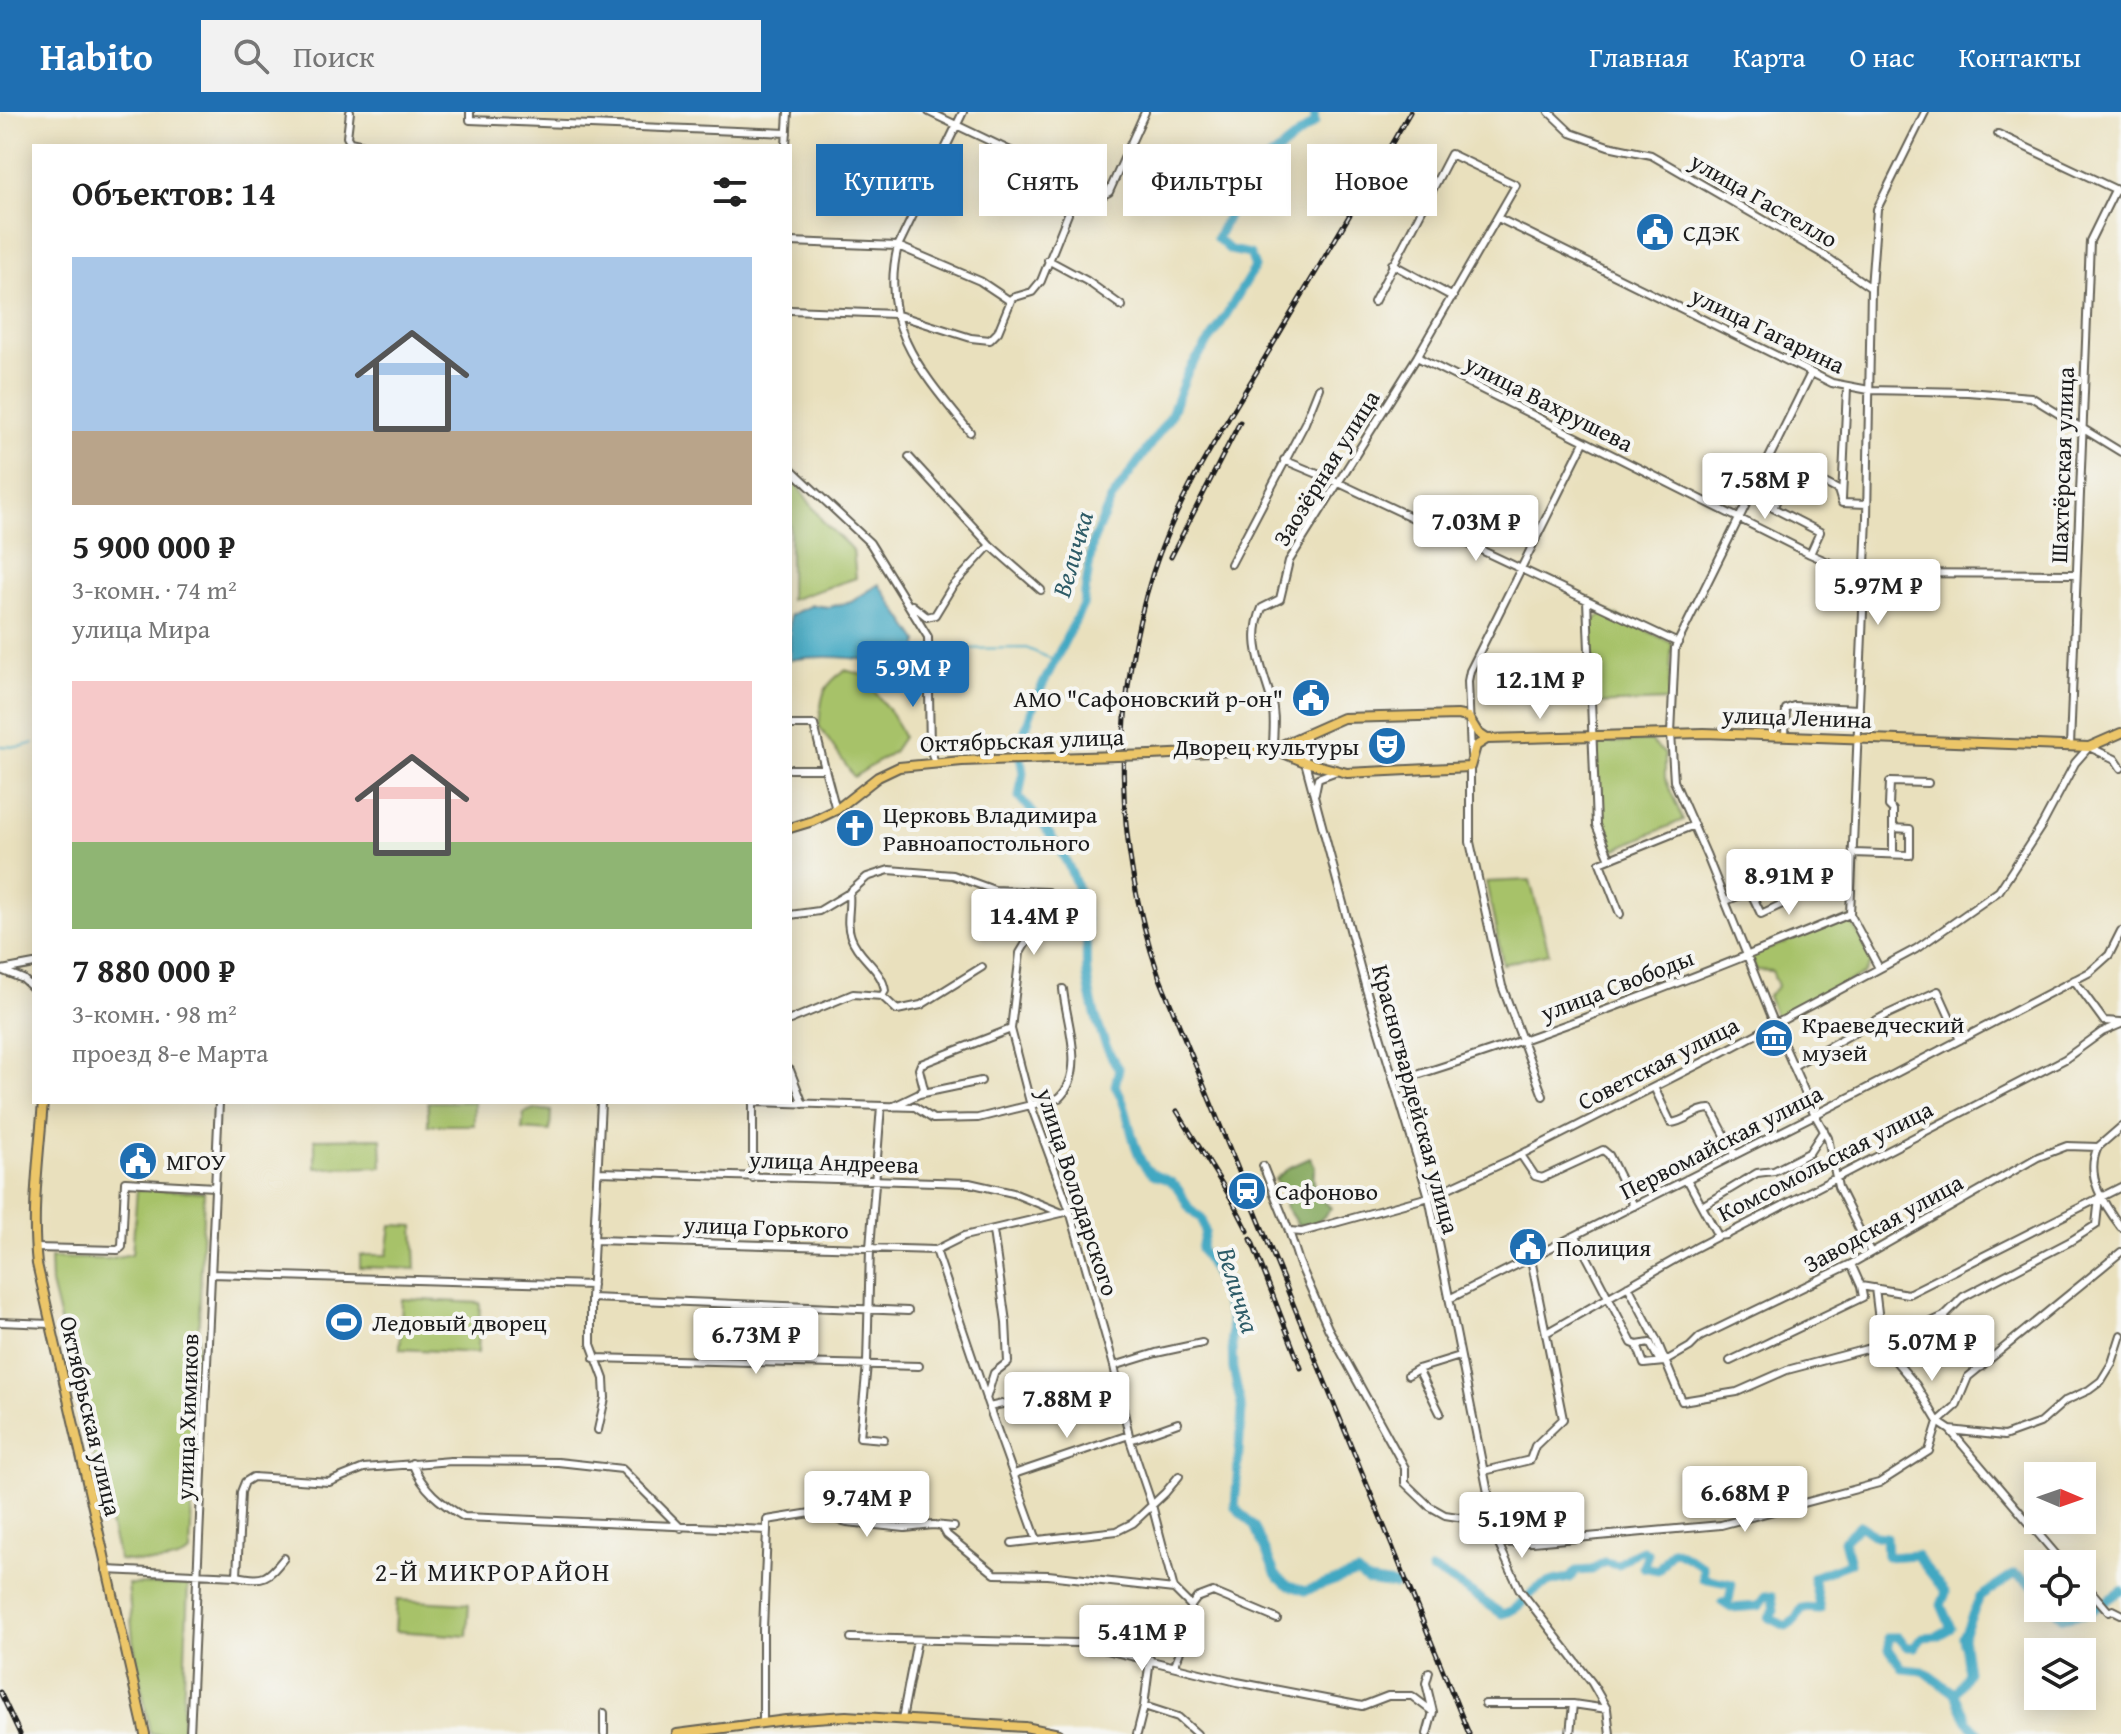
<!DOCTYPE html>
<html lang="ru">
<meta charset="utf-8">
<style>
:root{--surface:#fff;--page:#f2f2f2;--text:#222;--muted:#767676;--accent:#1f6fb2}
body{margin:0;font-family:"Gentium Book Plus",serif;background:var(--page);color:var(--text);height:100vh;display:flex;flex-direction:column;font-size:30px;white-space:nowrap}
*{box-sizing:border-box;margin:0}
p{font-size:26px;color:var(--muted)}
.icon{flex:none;width:44px;height:44px;fill:none;stroke:currentColor;stroke-width:2;stroke-linecap:round;stroke-linejoin:round}
.map{position:relative;flex:1;overflow:hidden}
.drawer{position:absolute;left:32px;top:32px;width:760px;height:960px;display:flex;flex-direction:column;background:var(--surface);border-radius:0px;box-shadow:0 4px 20px #0003}
.drawer>*{flex:none}
.hud{position:absolute;left:816px;top:32px;width:760px;height:72px;display:flex;gap:16px}
.needle{width:52px;rotate:92deg}
.controls{position:absolute;left:2024px;top:1350px;display:grid;gap:16px}
.controls a{display:grid;place-items:center;width:72px;height:72px;border-radius:0px;background:var(--surface);box-shadow:0 4px 20px #0003;font-size:40px}
.price{position:absolute;translate:-50% -68px;padding:0 18px;border-radius:8px;background:#fff;color:#222;font-size:26px;line-height:52px;filter:drop-shadow(0 2px 4px #0008)}
.price::after{content:'';position:absolute;left:50%;top:48px;width:24px;height:18px;margin-left:-12px;background:inherit;clip-path:polygon(0 0,100% 0,50% 100%)}
.price.selected{background:var(--accent);color:#fff}
ul{padding:0;list-style:none}
li{display:grid;align-content:center;gap:16px;height:424px;padding:0 40px}
li span{display:grid;place-items:center;height:248px;border-radius:0px;color:#555}
li>.icon{margin-inline-start:auto}
span .icon{width:144px;height:144px;fill:#fffc;stroke-width:1}
li b{font-size:34px}
h2{display:flex;justify-content:space-between;align-items:center;height:96px;padding:0 40px;font-size:34px}
.pill{padding:0 28px;border-radius:0px;background:var(--surface);box-shadow:0 4px 20px #0003;font-size:28px;line-height:72px}
.pill.selected{background:var(--accent);color:#fff}
header{display:flex;align-items:center;gap:48px;box-sizing:border-box;height:112px;padding:0 40px;background:var(--accent);color:#fff}
header strong{font-size:38px}
nav{display:flex;gap:44px;margin-inline-start:auto;font-size:28px}
.search{width:560px;height:72px;background:var(--page);display:flex;align-items:center;gap:20px;box-sizing:border-box;padding:0 28px;border-radius:0px;color:var(--muted);font-size:30px}
.map>svg:first-child{display:block}
.green{fill:#a7c269;stroke:#626f42;stroke-width:2}
.forest{fill:#85a85d;stroke:#50623c;stroke-width:2}
.water{fill:#42a8c2;stroke:#2f626f;stroke-width:2}
.lines{fill:none;stroke-linecap:round;stroke-linejoin:round}
.stream{stroke:#42a8c2;stroke-width:2}
.river{stroke:#42a8c2;stroke-width:9}
.minor-casing{stroke:#646154;stroke-width:10}
.major-casing{stroke:#646154;stroke-width:12}
.minor{stroke:#fff;stroke-width:6}
.major{stroke:#ecc669;stroke-width:8}
.rail-casing{stroke:#1c1c1c;stroke-width:5}
.rail{stroke:#f6f6f2;stroke-width:2;stroke-dasharray:6;stroke-linecap:butt}
.major-bridge-casing{stroke:#646154;stroke-width:12;stroke-linecap:butt}
.major-bridge{stroke:#ecc669;stroke-width:8}
.labels{text-anchor:middle;dominant-baseline:central;stroke-width:8;stroke-linejoin:round;paint-order:stroke}
.street-label{font-size:24px;fill:#1c1c1c;stroke:#f6f6f2}
.poi-label{font-size:24px;fill:#1c1c1c;stroke:#f6f6f2;text-anchor:start}
.water-label{font-size:26px;font-style:italic;fill:#2d5b67;stroke:#f6f6f2}
.neighbourhood-label{font-size:26px;letter-spacing:2px;fill:#1c1c1c;stroke:#f6f6f2}
</style>
<header>
<strong>Habito</strong>
<div class="search"><svg class="icon" aria-label="search" viewBox="0 0 24 24"><circle cx="10" cy="10" r="6"/><path d="M15 15l6 6"/></svg>Поиск</div>
<nav><a>Главная</a><a>Карта</a><a>О нас</a><a>Контакты</a></nav>
</header>
<div class="map">
<svg width="2121" height="1622" viewBox="0 0 2121 1622">
<rect width="100%" height="100%" fill="#f6f6f2"/>
<filter id="ink" filterUnits="userSpaceOnUse"><feTurbulence type="fractalNoise" baseFrequency=".0125" numOctaves="2"/><feDisplacementMap in="SourceGraphic" scale="16" xChannelSelector="R" yChannelSelector="G"/><feConvolveMatrix kernelMatrix="1 2 1 2 8 2 1 2 1" color-interpolation-filters="sRGB"/></filter>
<filter id="wash" filterUnits="userSpaceOnUse"><feTurbulence type="fractalNoise" baseFrequency=".006" numOctaves="4" result="noise"/><feDisplacementMap in="SourceGraphic" scale="32" xChannelSelector="R" yChannelSelector="G"/><feGaussianBlur stdDeviation="1.8" result="paint"/><feColorMatrix in="noise" values="0 0 0 0 0 0 0 0 0 0 0 0 0 0 0 0 0 1.4 0 .05"/><feComposite in="paint" operator="in"/></filter>
<g filter="url(#wash)">
<rect width="100%" height="100%" fill="#e9e0bd"/>
<path class="green" d="M790,363L824,411L853,438L856,466L790,488Z
M1607,499L1672,531L1668,589L1594,592L1591,510Z
M845,558L863,563C877,585 894,601 903,625L893,640L854,665L819,614C822,584 820,576 845,558Z
M1650,629L1665,642V666L1683,708L1611,739L1608,737L1598,706L1596,639L1599,638V631Z
M1530,768L1549,841L1503,852L1486,770Z
M1849,805L1872,849L1864,862L1779,905L1775,903L1768,884L1778,874L1772,859L1756,858L1751,844Z
M428,990H474V1013H428Z
M534,997L551,999L550,1019L522,1017L524,1001Z
M381,1026L382,1055L315,1056V1027Z
M137,1077L204,1080L190,1441C170,1455 142,1450 119,1448L51,1172L50,1146L107,1147L132,1142Z
M391,1113L414,1114L416,1157L360,1155V1143H387Z
M402,1187L480,1191L478,1241L400,1237Z
M128,1472L188,1473L182,1622H150L133,1528Z
M397,1488L469,1492L467,1524L395,1519Z"/>
<path class="forest" d="M1310,1046L1315,1055C1310,1072 1318,1084 1331,1096C1321,1110 1315,1113 1298,1113L1285,1094L1286,1085L1275,1067L1290,1055Z"/>
<path class="water" d="M879,472L918,529V553L910,561C900,560 895,556 886,553C860,544 817,543 790,548V503L812,493L829,495L851,490Z"/>
<g class="lines">
<path class="stream" d="M932,534L951,537L1026,536L1054,548
M0,634L20,635L34,631"/>
<path class="river" d="M1314,0L1315,10L1254,59L1226,66L1228,104L1217,126L1230,138L1250,142L1255,155L1217,218L1188,259L1170,305L1111,388L1093,429L1083,493L1036,586L1019,636L1023,661L1019,685C1050,718 1076,755 1084,802C1089,824 1084,848 1088,870C1093,899 1102,932 1119,957L1115,974C1130,997 1129,1027 1142,1050C1154,1070 1165,1062 1176,1074C1189,1090 1182,1094 1202,1107L1205,1120L1201,1137L1215,1162L1231,1207L1233,1257L1242,1298L1235,1395L1254,1414L1276,1463L1286,1472L1305,1479L1357,1461L1367,1469L1395,1473
M1431,1458C1454,1467 1481,1488 1502,1502C1518,1498 1522,1490 1533,1480C1544,1470 1557,1468 1570,1466L1576,1459L1592,1458L1604,1450L1618,1453L1631,1443L1643,1438L1648,1442L1643,1455L1658,1458L1673,1438L1703,1454V1466L1732,1472L1729,1488L1722,1490L1731,1496L1759,1494L1765,1484L1772,1485L1774,1498L1769,1506L1786,1514L1795,1508L1802,1496L1820,1497L1813,1465L1850,1451L1844,1428L1860,1413L1876,1424L1886,1425L1887,1445L1916,1443L1946,1481L1941,1493L1951,1516L1937,1524L1923,1525L1915,1535H1907L1898,1525H1888L1889,1537L1903,1557L1923,1559L1955,1582
M2054,1496L2062,1506L2088,1501L2121,1479
M1980,1622L1967,1609L1955,1582L1968,1560L1963,1525L1980,1485L2015,1462L2038,1477"/>
</g>
</g>
<g filter="url(#ink)">
<g class="lines">
<defs>
<path id="minor" d="M350,0L347,25L350,30L368,34
M470,0V8L787,21
M929,0L1103,83L1109,80L1145,0
M963,0L898,134C878,214 923,262 970,320
M1549,0L1571,21L1608,34L1651,43L1821,141L1871,176
M1998,22L2121,80
M786,34L788,0
M1498,106L1832,271L1869,278L1968,280L2031,285L2121,340
M790,130L898,134L980,169L1010,189
M1048,148L1087,169L1122,194
M1392,152L1453,185
M790,198L895,202L971,226L990,228L998,220L1012,186L1032,180L1041,169L1068,102
M1417,245L1810,442L1844,457L1865,461L2075,462
M1811,261L1675,536L1671,621L1674,669L1707,744L1775,913L1815,1003L1828,1026L1838,1075L1870,1139
M909,345L990,433L1041,478
M1284,348L1339,371L1678,531
M1766,354L1784,363L1798,357L1838,378L1842,391L1867,392
M790,356L870,431L928,525L930,636L935,651
M1784,363L1785,371L1773,396L1820,420L1810,442
M1842,387L1847,276
M1231,452L1305,311L1319,276
M1587,488L1596,713L1610,747
M912,493L927,505L935,503L952,475L990,433
M790,613H814L825,657
M1306,624L1305,650L1366,877L1429,1085L1498,1431L1520,1478L1592,1571L1607,1597L1610,1622
M1785,624L1786,597L1794,594L1859,597
M2070,634L2090,129L2115,78
M1273,637C1273,620 1276,603 1271,587C1262,555 1248,529 1262,496L1280,487L1289,449L1417,245L1516,73L1451,42L1374,190
M1471,643L1468,569L1470,559L1584,330
M1470,654V730L1502,874L1543,984
M790,657H825L836,698
M1315,681L1318,666L1337,659
M1853,741L1910,743V717L1893,716
M1893,742V698L1889,694L1890,670L1928,671
M849,781C851,797 845,809 851,825C859,847 882,856 885,879L882,884
M1726,789L1750,779L1761,802L1814,777L1810,764
M1620,802L1600,751L1694,713
M790,803L819,799L849,781L867,765L889,758L953,763L994,778L1048,780L1049,793L1020,841L1011,917L1031,994L1070,1099L1114,1254L1130,1328L1152,1393L1174,1477L1191,1494
M1879,856L1850,802L1867,406L1871,176L1877,97L1925,0
M1,858L23,867L34,877
M2,858L34,852
M2074,868L2104,909L2121,910
M790,908L853,882L882,884L897,898L921,893L982,855
M1793,954L1888,902L1938,879L1960,928
M790,958L803,992
M1394,970C1549,923 1700,863 1850,802
M1654,975L1671,1011C1686,1010 1697,996 1711,997L1735,1042
M919,982L981,969
M755,990L915,995L933,1007L978,1006L1059,986C1087,960 1066,910 1063,877
M881,994L870,1136L867,1252L860,1325L884,1327
M892,995L919,982L924,977L919,957L921,952L1011,917
M2098,1035C2084,1063 2104,1093 2121,1115
M1521,1043L1535,1064L1542,1066L1603,1038L1609,1043L1634,1094
M1263,1054L1289,1119L1302,1120L1429,1085L1514,1046L1723,940L1916,837L1999,779L2042,713L2075,651L2089,635L2115,647L2121,656
M599,1060L969,1071L1013,1081L1062,1101
M753,1066V990
M1687,1067L1718,1124
M1702,1094L1757,1061L1774,1059L1809,1041L1824,1018
M1289,1119L1299,1150L1328,1216L1405,1356V1371L1429,1394L1445,1403L1464,1406L1486,1428L1498,1431L1532,1430L1721,1413L1879,1371L1929,1339L1938,1310L1956,1294L1968,1265L2121,1140
M1576,1124L1632,1231L1637,1233L1644,1252L1664,1250L1658,1246L1650,1231L1637,1233
M595,1128L936,1138L964,1124L1070,1099
M35,1136L118,1138L122,1135L125,1070L215,1075
M936,1138L989,1295L1037,1428
M1851,1152L1861,1174L1908,1182L2121,1075
M211,1162L592,1173
M1628,1174L1656,1227L1682,1289L1737,1280L1787,1258L1882,1233L1916,1273L1938,1310L1950,1318L2004,1324L2040,1311L2065,1289L2089,1278L2101,1269L2112,1251L2121,1223
M1875,1176L1882,1233L1944,1204L1963,1185L2069,1130L2096,1113L2099,1085
M591,1186L908,1199
M1449,1187L1856,982L2090,860L2109,843L2121,819
M1944,1204L1981,1255
M0,1210L50,1212
M1546,1221L1695,1136L1718,1124L1726,1123L2065,947L2102,920L2121,912
M594,1246L919,1254
M1730,1249L1863,1185L1861,1174
M1664,1250L1690,1235L1700,1225L1851,1152L2038,1045L2067,1034L2098,1035L2121,1015
M1114,1254L1156,1241L1202,1231
M1418,1257L1440,1301
M1408,1263L1418,1257L1460,1244
M986,1287L994,1261L1008,1250L1006,1210L993,1119
M989,1295L1077,1275
M598,1318L605,1286L604,1267L591,1232V1186L601,990
M1950,1318L2064,1452
M1130,1328L1178,1311
M412,1351C423,1378 440,1391 464,1405L767,1418L763,1518V1611
M1484,1359L1530,1348L1535,1334L1563,1307L1531,1147
M1014,1362L1129,1323
M942,1414L947,1423L995,1462L1048,1463L1174,1477
M767,1418V1408L811,1401L847,1410L905,1416L933,1413L954,1415
M1012,1431L1117,1419L1133,1411L1165,1381L1179,1364
M106,1458L237,1464L241,1380L245,1370L253,1365L329,1370L364,1356L451,1349L558,1350L622,1357L681,1416
M237,1464C264,1470 268,1466 284,1446
M2082,1469L2109,1500L2113,1498L2121,1502
M851,1526L1078,1531L1237,1570L1362,1594L1388,1584H1412L1433,1600
M1175,1553L1190,1512L1191,1494L1197,1486L1213,1480L1277,1507
M1485,1592H1573
M1144,1594L1178,1605L1197,1622
M902,1607L917,1528
M190,1622L219,990
M604,1622V1601
M1137,1622L1144,1594L1150,1547
M1427,1622L1433,1600L1426,1571L1429,1560
M1570,1622L1573,1592L1607,1597"/>
<path id="major" d="M1487,627L1704,621L2089,635L2121,621
M1273,637L1305,650L1347,661L1470,655L1476,634L1487,627
M1151,643L1273,637L1343,606L1457,603L1468,605L1478,621L1487,627
M790,716L813,709L836,698L878,665L899,655L962,649L1084,645
M43,990C39,1043 31,1099 37,1152L145,1622
M677,1622L786,1608L846,1604L1025,1615L1059,1622"/>
</defs>
<use href="#minor" class="minor-casing"/>
<use href="#major" class="major-casing"/>
<use href="#minor" class="minor"/>
<use href="#major" class="major"/>
<defs>
<path id="rail" d="M1410,0C1360,87 1307,174 1256,261C1218,324 1176,389 1153,460C1111,593 1114,733 1159,864L1469,1622
M1171,445L1240,310
M1177,999L1232,1088L1248,1119
M1251,1127L1301,1256
M0,1580L20,1622"/>
</defs>
<use href="#rail" class="rail-casing"/>
<use href="#rail" class="rail"/>
<defs>
<path id="major-bridge" d="M1084,645L1151,643"/>
</defs>
<use href="#major-bridge" class="major-bridge-casing"/>
<use href="#major-bridge" class="major-bridge"/>
</g>
</g>
<defs>
<symbol id="civic-disc" viewBox="-11 -11 22 22"><circle r="9.5" fill="#1f6fb2" stroke="#f6f6f2"/><path d="M-.6-6.5H3V-4.5H.6V-3L4-1V1h2V6H-6V1h2V-1L-.6-3ZM-1.2 2.5V6h2.4V2.5Z" fill="#fff"/></symbol>
<symbol id="theatre-disc" viewBox="-11 -11 22 22"><circle r="9.5" fill="#1f6fb2" stroke="#f6f6f2"/><path d="M-5-5.5Q0-4 5-5.5V0Q5 5 0 6Q-5 5-5 0ZM-3.3-2.5H-1v1.5H-3.3ZM1-2.5H3.3v1.5H1ZM-2.8 1Q0 5.5 2.8 1Z" fill="#fff"/></symbol>
<symbol id="church-disc" viewBox="-11 -11 22 22"><circle r="9.5" fill="#1f6fb2" stroke="#f6f6f2"/><path d="M-1.2-6h2.4v3.5h3.3v2.4h-3.3V6h-2.4V-.1h-3.3v-2.4h3.3Z" fill="#fff"/></symbol>
<symbol id="museum-disc" viewBox="-11 -11 22 22"><circle r="9.5" fill="#1f6fb2" stroke="#f6f6f2"/><path d="M0-6L6-3V-2H-6V-3ZM-5-1h2V3h-2ZM-1-1h2V3h-2ZM3-1h2V3H3ZM-6 4H6V6H-6Z" fill="#fff"/></symbol>
<symbol id="station-disc" viewBox="-11 -11 22 22"><circle r="9.5" fill="#1f6fb2" stroke="#f6f6f2"/><path d="M-3-6H3Q5-6 5-4V2Q5 4 3 4L4.5 6H3L1.5 4h-3L-3 6H-4.5L-3 4Q-5 4-5 2V-4Q-5-6-3-6ZM-3.5-4v3h7v-3ZM-3.5 1v1.5H-2V1ZM2 1v1.5H3.5V1Z" fill="#fff"/></symbol>
<symbol id="stadium-disc" viewBox="-11 -11 22 22"><circle r="9.5" fill="#1f6fb2" stroke="#f6f6f2"/><path d="M0-5a6.5 5 0 1 0 0 10a6.5 5 0 1 0 0-10ZM-3.5-1.8h7v3.6h-7Z" fill="#fff"/></symbol>
</defs>
<g fill-rule="evenodd">
<use href="#civic-disc" x="1633" y="98" width="44" height="44"/>
<use href="#civic-disc" x="1289" y="564" width="44" height="44"/>
<use href="#theatre-disc" x="1365" y="612" width="44" height="44"/>
<use href="#church-disc" x="833" y="694" width="44" height="44"/>
<use href="#museum-disc" x="1752" y="904" width="44" height="44"/>
<use href="#civic-disc" x="116" y="1027" width="44" height="44"/>
<use href="#station-disc" x="1225" y="1057" width="44" height="44"/>
<use href="#civic-disc" x="1506" y="1113" width="44" height="44"/>
<use href="#stadium-disc" x="322" y="1188" width="44" height="44"/>
</g>
<g class="labels">
<g class="street-label">
<text transform="translate(1764 88) rotate(30)">улица Гастелло</text>
<text transform="translate(1768 218) rotate(26)">улица Гагарина</text>
<text transform="translate(1549 291) rotate(27)">улица Вахрушева</text>
<text transform="translate(2062 353) rotate(-88)">Шахтёрская улица</text>
<text transform="translate(1326 356) rotate(-58)">Заозёрная улица</text>
<text transform="translate(1797 605) rotate(2)">улица Ленина</text>
<text transform="translate(1022 628) rotate(-2)">Октябрьская улица</text>
<text transform="translate(1617 873) rotate(-21)">улица Свободы</text>
<text transform="translate(1658 951) rotate(-27)">Советская улица</text>
<text transform="translate(1416 987) rotate(75)">Красногвардейская улица</text>
<text transform="translate(1721 1030) rotate(-27)">Первомайская улица</text>
<text transform="translate(1825 1049) rotate(-27)">Комсомольская улица</text>
<text transform="translate(834 1050) rotate(2)">улица Андреева</text>
<text transform="translate(1078 1080) rotate(72)">улица Володарского</text>
<text transform="translate(1883 1111) rotate(-29)">Заводская улица</text>
<text transform="translate(766 1115) rotate(2)">улица Горького</text>
<text transform="translate(91 1304) rotate(77)">Октябрьская улица</text>
<text transform="translate(187 1305) rotate(-88)">улица Химиков</text>
</g>
<g class="poi-label">
<text x="1683" y="120">СДЭК</text>
<text x="1283" y="586" text-anchor="end">АМО "Сафоновский р-он"</text>
<text x="1359" y="634" text-anchor="end">Дворец культуры</text>
<text x="883" y="702">Церковь Владимира<tspan x="883" dy="28">Равноапостольного</tspan></text>
<text x="1802" y="912">Краеведческий<tspan x="1802" dy="28">музей</tspan></text>
<text x="166" y="1049">МГОУ</text>
<text x="1275" y="1079">Сафоново</text>
<text x="1556" y="1135">Полиция</text>
<text x="372" y="1210">Ледовый дворец</text>
</g>
<g class="water-label">
<text transform="translate(1072 442) rotate(-74)">Величка</text>
<text transform="translate(1239 1178) rotate(73)">Величка</text>
</g>
<g class="neighbourhood-label">
<text x="493" y="1459">2-Й МИКРОРАЙОН</text>
</g>
</g>
</svg>
<div class="controls">
<a><svg class="needle" viewBox="-14 -14 28 28"><path d="M0-13l5 13h-10z" fill="#e53935"/><path d="M0 13l5-13h-10z" fill="#767676"/></svg></a>
<a><svg class="icon" aria-label="locate" viewBox="0 0 24 24"><circle cx="12" cy="12" r="6"/><path d="M12 2v4M12 18v4M2 12h4M18 12h4"/></svg></a>
<a><svg class="icon" aria-label="layers" viewBox="0 0 24 24"><path d="M12 4l9 5-9 5-9-5zM3 14l9 5 9-5"/></svg></a>
</div>
<b class="price" style="left:1765px;top:409px">7.58M ₽</b>
<b class="price" style="left:1476px;top:451px">7.03M ₽</b>
<b class="price" style="left:1878px;top:515px">5.97M ₽</b>
<b class="price selected" style="left:913px;top:597px">5.9M ₽</b>
<b class="price" style="left:1540px;top:609px">12.1M ₽</b>
<b class="price" style="left:1789px;top:805px">8.91M ₽</b>
<b class="price" style="left:1034px;top:845px">14.4M ₽</b>
<b class="price" style="left:756px;top:1264px">6.73M ₽</b>
<b class="price" style="left:1932px;top:1271px">5.07M ₽</b>
<b class="price" style="left:1067px;top:1328px">7.88M ₽</b>
<b class="price" style="left:1745px;top:1422px">6.68M ₽</b>
<b class="price" style="left:867px;top:1427px">9.74M ₽</b>
<b class="price" style="left:1522px;top:1448px">5.19M ₽</b>
<b class="price" style="left:1142px;top:1561px">5.41M ₽</b>
<div class="hud">
<a class="pill selected">Купить</a>
<a class="pill">Снять</a>
<a class="pill">Фильтры</a>
<a class="pill">Новое</a>
</div>
<section class="drawer">
<h2>Объектов: 14<svg class="icon" aria-label="filters" viewBox="0 0 24 24"><path d="M4 7h16M4 17h16"/><circle cx="9" cy="7" r="2"/><circle cx="15" cy="17" r="2"/></svg></h2>
<ul>
<li><span style="background:linear-gradient(#a9c7e8 70%,#b9a48a 0)"><svg class="icon" aria-label="home" viewBox="0 0 24 24"><path d="M3 11l9-7 9 7M6 9v11h12V9"/></svg></span><div><b>5 900 000 ₽</b><p>3-комн. · 74 m²</p><p>улица Мира</p></div></li>
<li><span style="background:linear-gradient(#f6c9c9 65%,#8fb573 0)"><svg class="icon" aria-label="home" viewBox="0 0 24 24"><path d="M3 11l9-7 9 7M6 9v11h12V9"/></svg></span><div><b>7 880 000 ₽</b><p>3-комн. · 98 m²</p><p>проезд 8-е Марта</p></div></li>
</ul>
</section>
</div>
